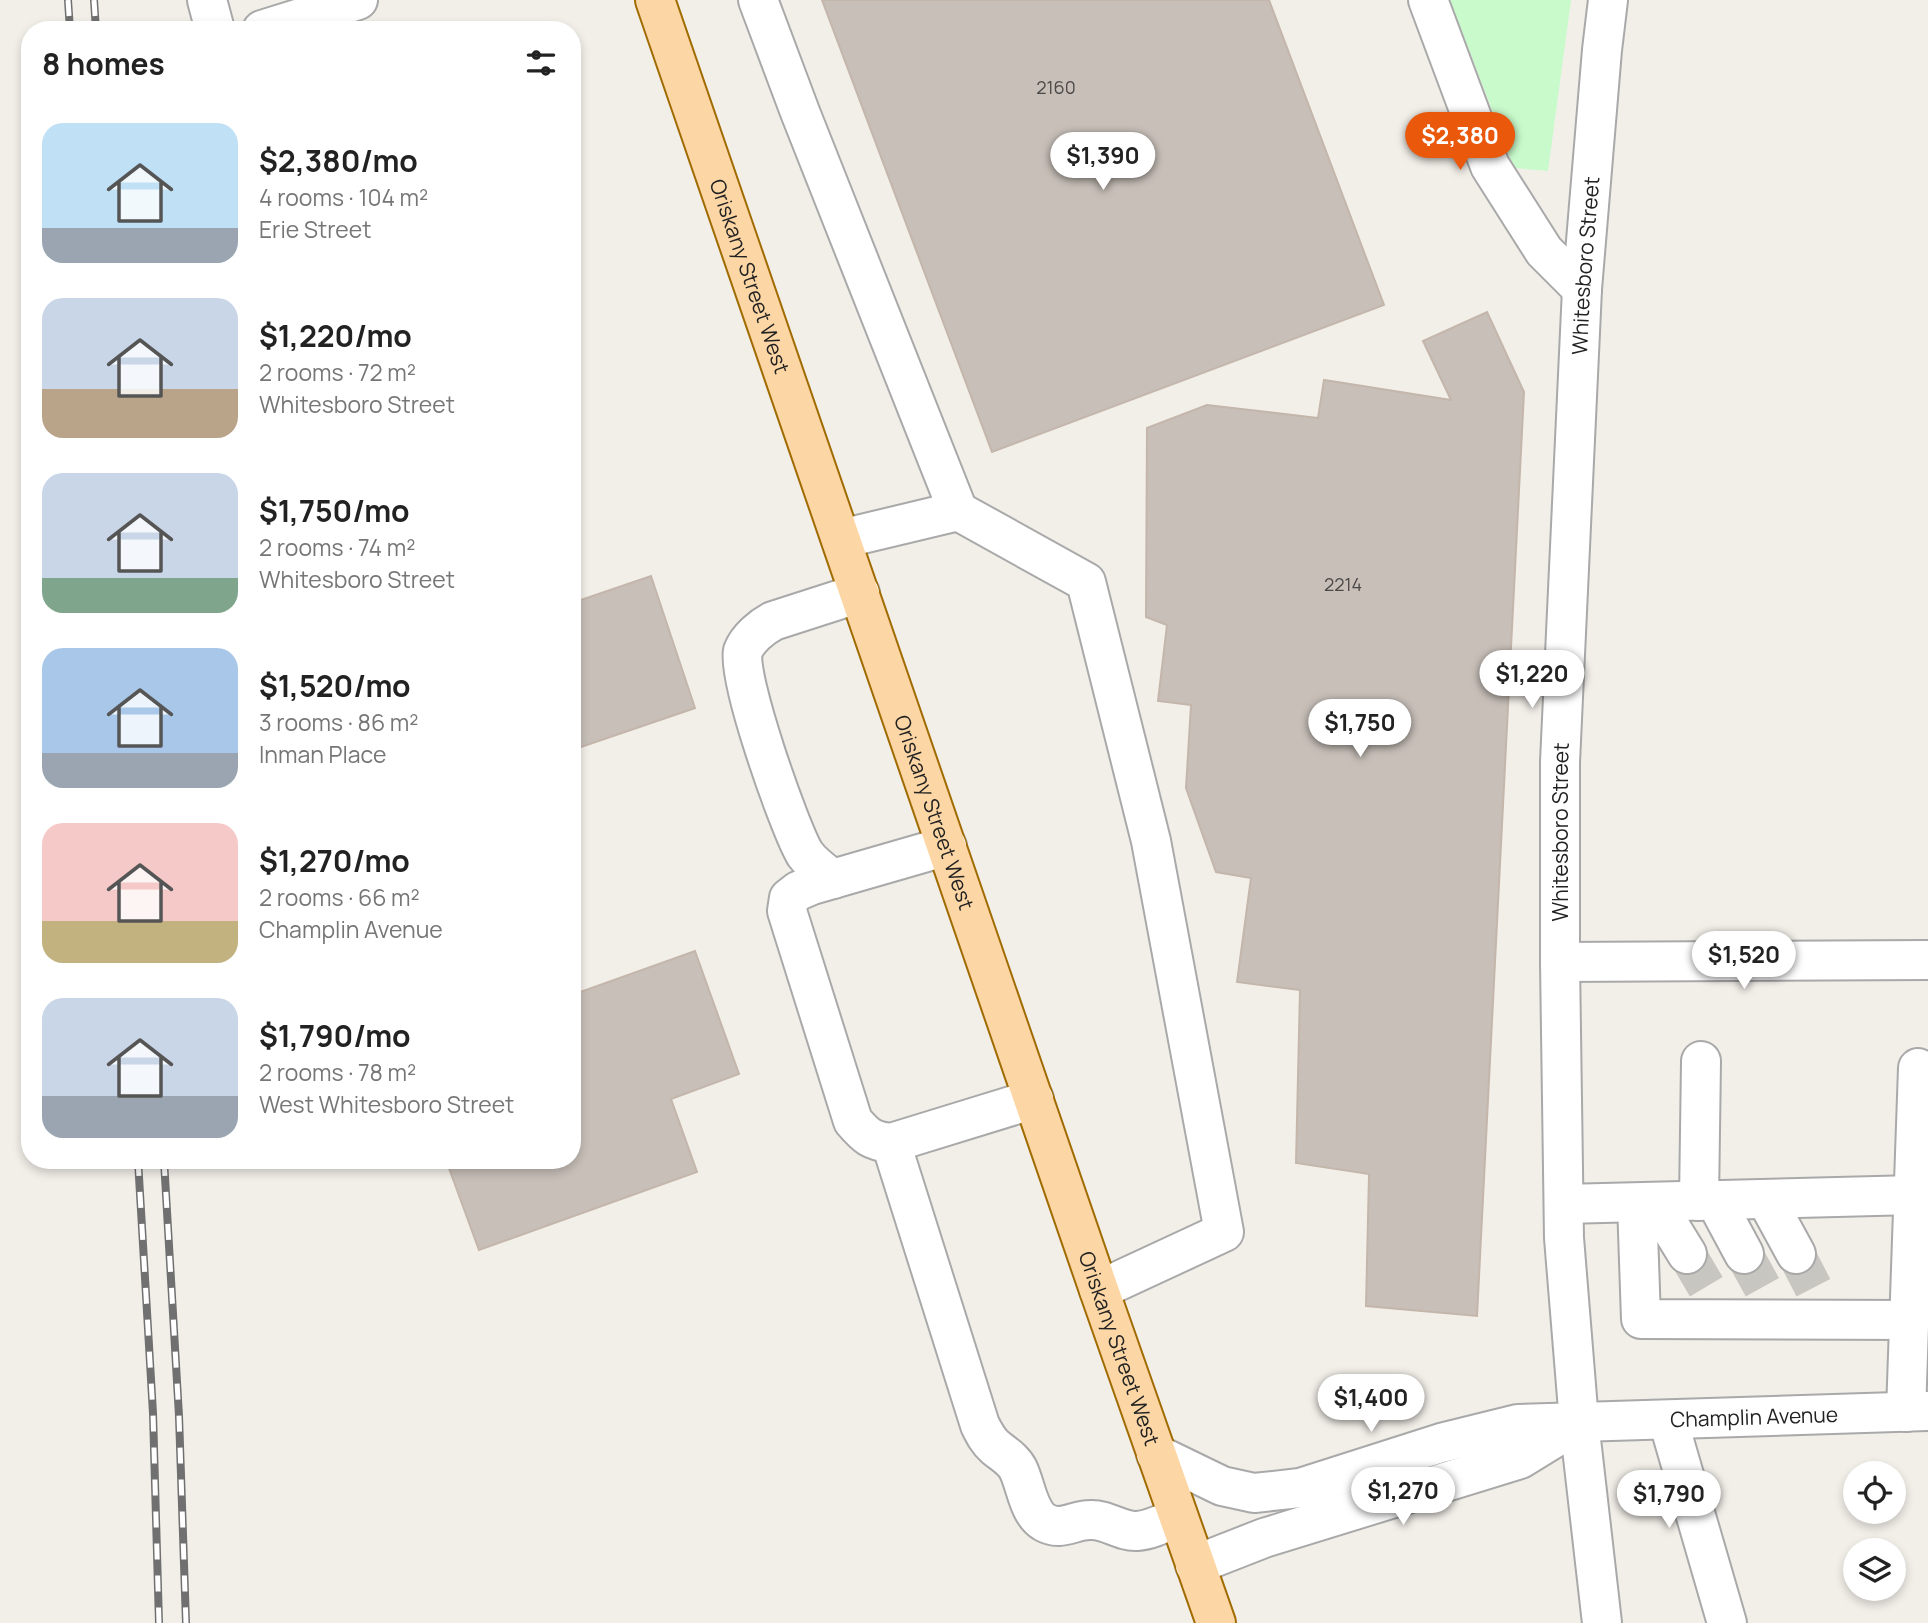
<!DOCTYPE html>
<meta charset="utf-8">
<style>
:root{--surface:#fff;--page:#f6f6f6;--text:#222;--muted:#767676;--accent:#ea580c}
body{margin:0;font-family:Manrope,sans-serif;background:var(--page);color:var(--text);height:100vh;display:flex;flex-direction:column;font-size:26px;white-space:nowrap}
*{box-sizing:border-box;margin:0}
p{font-size:23px;color:var(--muted)}
.icon{flex:none;width:38px;height:38px;fill:none;stroke:currentColor;stroke-width:2;stroke-linecap:round;stroke-linejoin:round}
.map{position:relative;flex:1;overflow:hidden}
.panel{position:absolute;left:21px;top:21px;width:560px;height:1148px;display:flex;flex-direction:column;background:var(--surface);border-radius:28px;box-shadow:0 4px 10px #0003}
.panel>*{flex:none}
.controls{position:absolute;left:1843px;top:1461px;display:grid;gap:14px}
.controls a{display:grid;place-items:center;width:63px;height:63px;border-radius:50%;background:var(--surface);box-shadow:0 4px 10px #0003;font-size:35px}
.price{position:absolute;translate:-50% -60px;padding:0 16px;border-radius:24px;background:#fff;color:#222;font-size:23px;line-height:46px;filter:drop-shadow(0 2px 4px #0008)}
.price::after{content:'';position:absolute;left:50%;top:42px;width:21px;height:16px;margin-left:-10px;background:inherit;clip-path:polygon(0 0,100% 0,50% 100%)}
.price.selected{background:var(--accent);color:#fff}
ul{padding:0;list-style:none}
li{display:flex;align-items:center;gap:21px;height:175px;padding:0 21px}
li span{display:grid;place-items:center;flex:none;width:196px;height:140px;border-radius:21px;color:#555}
li>.icon{margin-inline-start:auto}
span .icon{width:84px;height:84px;fill:#fffc;stroke-width:1}
li b{font-size:30px}
h2{display:flex;justify-content:space-between;align-items:center;height:84px;padding:0 21px;font-size:30px}
.map>svg:first-child{display:block}
.park{fill:#c8facc}
.building{fill:#c7bfb8;stroke:#c4b6ab;stroke-width:2}
.lines{fill:none;stroke-linecap:round;stroke-linejoin:round}
.minor-tunnel{stroke:#c8c6c1;stroke-width:38;stroke-dasharray:38 19;stroke-linecap:butt}
.minor-casing{stroke:#a9a9a9;stroke-width:42}
.major-casing{stroke:#a06b00;stroke-width:42}
.minor{stroke:#fff;stroke-width:38}
.major{stroke:#fcd6a4;stroke-width:38}
.rail-casing{stroke:#707070;stroke-width:8}
.rail{stroke:#fff;stroke-width:5;stroke-dasharray:16;stroke-linecap:butt}
.labels{text-anchor:middle;dominant-baseline:central;stroke-width:6;stroke-linejoin:round;paint-order:stroke}
.number-label{font-size:18px;fill:#4b4948}
.street-label{font-size:21px;fill:#222;stroke:#fff}
</style>
<div class="map">
<svg width="1928" height="1623" viewBox="0 0 1928 1623">
<rect width="100%" height="100%" fill="#f2efe9"/>
<path class="park" d="M1450,0H1571L1548,171L1514,168Z"/>
<path class="building" d="M822,0H1269L1384,305L992,452Z
M1487,312L1524,392L1477,1316L1366,1306L1369,1174L1296,1163L1300,990L1237,982L1251,878L1216,872L1186,788L1191,705L1158,701L1167,625L1146,617L1147,428L1207,405L1318,418L1324,380L1451,400L1423,341Z
M651,576L695,708L572,750V603Z
M695,951L739,1074L671,1099L697,1172L479,1250L446,1160H572V995Z"/>
<g class="lines">
<path class="minor-tunnel" d="M1687,1254L1710,1293
M1744,1254L1765,1292
M1796,1254L1815,1291"/>
<defs>
<g id="minor">
<path d="M207,0L215,30"/>
<path d="M758,0L800,112L958,511L841,539"/>
<path d="M1428,0L1490,166L1544,251L1582,289"/>
<path d="M262,30L358,0"/>
<path d="M958,511L1086,582L1151,841L1224,1232L1099,1290"/>
<path d="M947,846L812,885L798,891L789,898L787,911L853,1121C866,1136 871,1141 891,1143L1034,1099"/>
<path d="M833,879C822,871 813,865 805,854C790,830 735,673 743,651C748,638 762,627 773,621L860,593"/>
<path d="M1560,962L1928,960"/>
<path d="M891,1143L980,1425C984,1433 988,1441 995,1447C1003,1454 1013,1459 1018,1469C1026,1485 1028,1512 1044,1522C1061,1532 1073,1520 1090,1520C1107,1519 1121,1532 1137,1531C1151,1530 1166,1522 1178,1517"/>
<path d="M1766,1199L1796,1254"/>
<path d="M1715,1200L1744,1254"/>
<path d="M1699,1201L1701,1061"/>
<path d="M1655,1202L1687,1254"/>
<path d="M1637,1203L1641,1319L1910,1320"/>
<path d="M1564,1204L1915,1195"/>
<path d="M1906,1412L1918,1068"/>
<path d="M1668,1420L1727,1623"/>
<path id="s1" d="M1156,1454L1222,1486L1254,1493L1300,1488L1441,1443L1518,1424L1928,1411"/>
<path d="M1195,1565L1264,1538L1520,1459L1577,1424"/>
<path id="s2" d="M1602,1623L1579,1422L1564,1238L1560,962V762L1582,289L1602,50L1608,0"/>
</g>
<g id="major">
<path id="s3" d="M655,0L1099,1290L1216,1623"/>
</g>
</defs>
<use href="#minor" class="minor-casing"/>
<use href="#major" class="major-casing"/>
<use href="#minor" class="minor"/>
<use href="#major" class="major"/>
<defs>
<path id="rail" d="M68,0L70,30
M94,0L96,30
M138,1160L153,1413L159,1623
M164,1160L179,1416L186,1623"/>
</defs>
<use href="#rail" class="rail-casing"/>
<use href="#rail" class="rail"/>
</g>
<g class="labels">
<g class="number-label">
<text x="1056" y="87">2160</text>
<text x="1343" y="584">2214</text>
</g>
<g class="street-label">
<text stroke="none"><textPath href="#s2" startOffset="1360">Whitesboro Street</textPath></text>
<text stroke="none"><textPath href="#s3" startOffset="292">Oriskany Street West</textPath></text>
<text stroke="none"><textPath href="#s3" startOffset="859">Oriskany Street West</textPath></text>
<text stroke="none"><textPath href="#s2" startOffset="793">Whitesboro Street</textPath></text>
<text stroke="none"><textPath href="#s3" startOffset="1426">Oriskany Street West</textPath></text>
<text stroke="none"><textPath href="#s1" startOffset="616">Champlin Avenue</textPath></text>
</g>
</g>
</svg>
<div class="controls">
<a><svg class="icon" aria-label="locate" viewBox="0 0 24 24"><circle cx="12" cy="12" r="6"/><path d="M12 2v4M12 18v4M2 12h4M18 12h4"/></svg></a>
<a><svg class="icon" aria-label="layers" viewBox="0 0 24 24"><path d="M12 4l9 5-9 5-9-5zM3 14l9 5 9-5"/></svg></a>
</div>
<b class="price selected" style="left:1460px;top:172px">$2,380</b>
<b class="price" style="left:1103px;top:192px">$1,390</b>
<b class="price" style="left:1532px;top:710px">$1,220</b>
<b class="price" style="left:1360px;top:759px">$1,750</b>
<b class="price" style="left:1744px;top:991px">$1,520</b>
<b class="price" style="left:1371px;top:1434px">$1,400</b>
<b class="price" style="left:1403px;top:1527px">$1,270</b>
<b class="price" style="left:1669px;top:1530px">$1,790</b>
<section class="panel">
<h2>8 homes<svg class="icon" aria-label="filters" viewBox="0 0 24 24"><path d="M4 7h16M4 17h16"/><circle cx="9" cy="7" r="2"/><circle cx="15" cy="17" r="2"/></svg></h2>
<ul>
<li><span style="background:linear-gradient(#bfe0f5 75%,#9aa5b1 0)"><svg class="icon" aria-label="home" viewBox="0 0 24 24"><path d="M3 11l9-7 9 7M6 9v11h12V9"/></svg></span><div><b>$2,380/mo</b><p>4 rooms · 104 m²</p><p>Erie Street</p></div></li>
<li><span style="background:linear-gradient(#c9d6e8 65%,#b9a48a 0)"><svg class="icon" aria-label="home" viewBox="0 0 24 24"><path d="M3 11l9-7 9 7M6 9v11h12V9"/></svg></span><div><b>$1,220/mo</b><p>2 rooms · 72 m²</p><p>Whitesboro Street</p></div></li>
<li><span style="background:linear-gradient(#c9d6e8 75%,#7fa58c 0)"><svg class="icon" aria-label="home" viewBox="0 0 24 24"><path d="M3 11l9-7 9 7M6 9v11h12V9"/></svg></span><div><b>$1,750/mo</b><p>2 rooms · 74 m²</p><p>Whitesboro Street</p></div></li>
<li><span style="background:linear-gradient(#a9c7e8 75%,#9aa5b1 0)"><svg class="icon" aria-label="home" viewBox="0 0 24 24"><path d="M3 11l9-7 9 7M6 9v11h12V9"/></svg></span><div><b>$1,520/mo</b><p>3 rooms · 86 m²</p><p>Inman Place</p></div></li>
<li><span style="background:linear-gradient(#f6c9c9 70%,#c2b280 0)"><svg class="icon" aria-label="home" viewBox="0 0 24 24"><path d="M3 11l9-7 9 7M6 9v11h12V9"/></svg></span><div><b>$1,270/mo</b><p>2 rooms · 66 m²</p><p>Champlin Avenue</p></div></li>
<li><span style="background:linear-gradient(#c9d6e8 70%,#9aa5b1 0)"><svg class="icon" aria-label="home" viewBox="0 0 24 24"><path d="M3 11l9-7 9 7M6 9v11h12V9"/></svg></span><div><b>$1,790/mo</b><p>2 rooms · 78 m²</p><p>West Whitesboro Street</p></div></li>
</ul>
</section>
</div>
